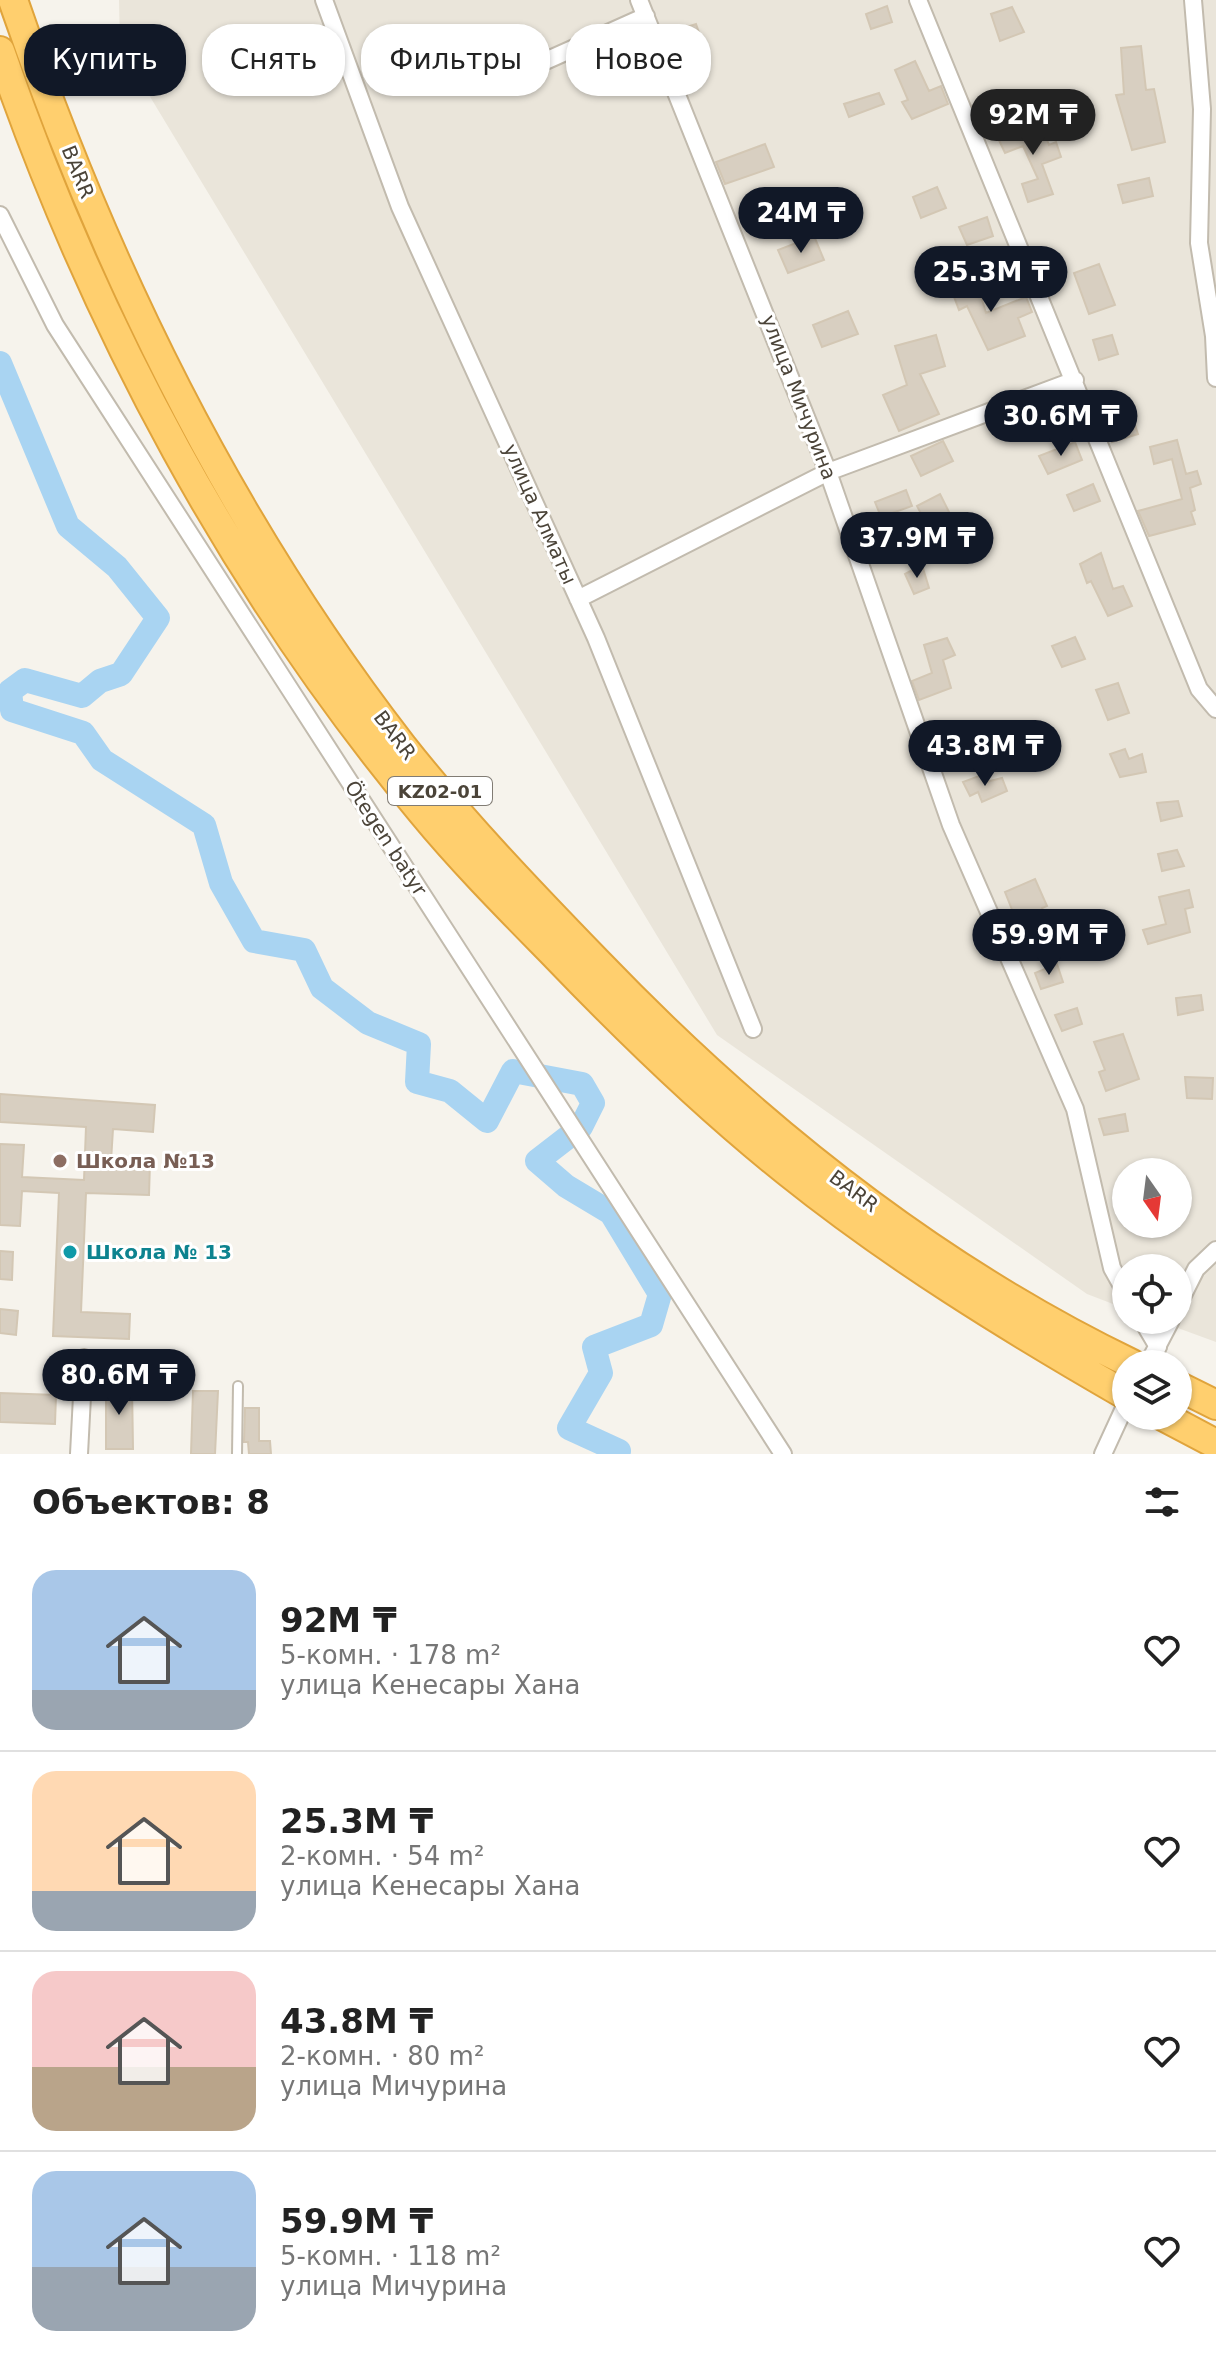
<!DOCTYPE html>
<html lang="ru">
<meta charset="utf-8">
<style>
:root{--surface:#fff;--page:#f6f6f6;--text:#222;--muted:#767676;--line:#e0e0e0;--accent:#111827}
body{margin:0;font-family:"DejaVu Sans",sans-serif;background:var(--page);color:var(--text);height:100vh;display:flex;flex-direction:column;font-size:30px;white-space:nowrap}
*{box-sizing:border-box;margin:0}
p{font-size:26px;color:var(--muted)}
.icon{flex:none;width:44px;height:44px;fill:none;stroke:currentColor;stroke-width:2;stroke-linecap:round;stroke-linejoin:round}
.map{position:relative;height:1454px;overflow:hidden}
.sheet{display:flex;flex-direction:column;background:var(--surface);flex:1}
.sheet>*{flex:none}
.banner{position:absolute;left:24px;top:24px;width:800px;height:72px;display:flex;gap:16px}
.needle{width:52px;rotate:166deg}
.tools{position:absolute;left:1112px;top:1158px;display:grid;gap:16px}
.tools a{display:grid;place-items:center;width:80px;height:80px;border-radius:50%;background:var(--surface);box-shadow:0 2px 6px #0004;font-size:40px}
.price{position:absolute;translate:-50% -68px;padding:0 18px;border-radius:28px;background:var(--accent);color:#fff;font-size:26px;line-height:52px;filter:drop-shadow(0 2px 4px #0008)}
.price::after{content:'';position:absolute;left:50%;top:48px;width:24px;height:18px;margin-left:-12px;background:inherit;clip-path:polygon(0 0,100% 0,50% 100%)}
.price.on{background:#222;color:#fff}
ul{padding:0;list-style:none}
li{display:flex;align-items:center;gap:24px;height:200px;padding:0 32px}
li+li{border-top:2px solid var(--line)}
li span{display:grid;place-items:center;flex:none;width:224px;height:160px;border-radius:24px;color:#555}
li>.icon{margin-inline-start:auto}
span .icon{width:96px;height:96px;fill:#fffc;stroke-width:1}
li b{font-size:34px}
h2{display:flex;justify-content:space-between;align-items:center;height:96px;padding:0 32px;font-size:34px}
.chip{padding:0 28px;border-radius:32px;background:var(--surface);box-shadow:0 2px 6px #0004;font-size:28px;line-height:72px}
.chip.on{background:var(--accent);color:#fff}
.map>svg:first-child{display:block}
.residential{fill:#eae5da;fill-rule:evenodd}
.lines{fill:none;stroke-linecap:round;stroke-linejoin:round}
.river{stroke:#a9d4f2;stroke-width:24}
.building{fill:#d8cfc1;stroke:#d3c7b4;stroke-width:2}
.service-casing{stroke:#c2bbae;stroke-width:12}
.minor-casing{stroke:#c2bbae;stroke-width:20}
.motorway-casing{stroke:#e0a43c;stroke-width:32}
.service{stroke:#fff;stroke-width:8}
.minor{stroke:#fff;stroke-width:16}
.motorway{stroke:#ffcf6e;stroke-width:28}
.education-dot{fill:#8d6e63;stroke:#fff;stroke-width:3}
.culture-dot{fill:#0f9aa8;stroke:#fff;stroke-width:3}
.labels{text-anchor:middle;dominant-baseline:central;stroke-width:6;stroke-linejoin:round;paint-order:stroke}
.shield{fill:#fff;stroke:#817c74;stroke-width:2}
.shield-label{font-size:18px;font-weight:bold;fill:#4b4439}
.street-label{font-size:20px;fill:#4b4439;stroke:#fff}
.education-label{font-size:20px;font-weight:bold;fill:#785e54;stroke:#fff;text-anchor:start}
.culture-label{font-size:20px;font-weight:bold;fill:#0d838f;stroke:#fff;text-anchor:start}
</style>
<div class="map">
<svg width="1216" height="1454" viewBox="0 0 1216 1454">
<rect width="100%" height="100%" fill="#f6f3ec"/>
<path class="residential" d="M119,0H1216V1342L1156,1320H1178V1268H1126V1309L1087,1294L717,1035L120,47ZM1126,1172H1178V1224H1126Z"/>
<g class="lines">
<path class="river" d="M0,363L68,526L117,567L158,618L121,674L100,681L82,696L25,680L10,691L12,710L83,733L102,760L204,825L221,883L254,941L304,950L322,988L368,1023L419,1044L417,1082L450,1091L487,1121L513,1071L582,1084L593,1103L581,1127L537,1161L566,1186L611,1213L660,1294L651,1325L594,1347L601,1373L569,1428L619,1451L617,1454"/>
</g>
<path class="building" d="M887,6L892,22L871,29L866,14Z
M1012,7L1024,32L1000,41L991,14Z
M696,24L702,41L686,46L681,29Z
M1141,46L1146,90L1154,89L1165,142L1132,150L1116,95L1124,94L1121,48Z
M915,61L929,91L941,86L948,104L912,119L902,102L908,100L895,70Z
M879,93L884,104L849,117L844,104Z
M1040,122L1049,145L1056,142L1061,157L1042,164L1053,194L1028,202L1022,184L1038,179L1023,146L1005,153L998,138Z
M765,144L774,167L725,184L716,162Z
M1149,178L1153,196L1123,203L1118,185Z
M937,187L946,208L921,218L913,197Z
M987,217L993,236L967,245L959,227Z
M814,236L824,260L788,273L778,250Z
M1099,264L1115,305L1089,314L1074,273Z
M974,274L986,313L1026,297L1032,312L1018,318L1025,336L988,350L967,306L959,310L950,286Z
M848,311L858,334L822,347L813,325Z
M936,335L945,366L920,374L939,414L899,431L883,395L907,385L895,346Z
M1112,335L1118,354L1099,360L1093,340Z
M1130,410L1138,434L1112,442L1105,417Z
M1177,440L1186,474L1197,471L1201,484L1190,488L1195,510L1191,512L1195,524L1149,536L1138,511L1182,499L1172,459L1154,464L1150,447Z
M943,441L953,461L921,476L911,456Z
M1075,442L1082,460L1048,474L1039,456Z
M1093,484L1100,501L1074,511L1067,495Z
M906,490L912,506L881,517L875,502Z
M940,494L951,516L927,525L917,506Z
M1101,553L1113,589L1123,586L1132,606L1108,616L1091,581L1087,583L1080,564Z
M922,565L929,588L914,594L905,574Z
M1075,637L1085,659L1062,667L1052,646Z
M947,638L955,655L943,660L951,688L919,700L912,681L932,673L924,645Z
M1118,683L1129,713L1108,720L1096,690Z
M1125,749L1129,759L1142,754L1146,772L1120,777L1110,754Z
M982,775L986,782L1002,778L1007,791L982,802L978,792L970,796L963,782Z
M1178,801L1182,816L1161,821L1157,803Z
M1177,850L1184,866L1162,871L1158,854Z
M1035,879L1047,906L1042,908L1051,941L1027,947L1005,892Z
M1189,890L1193,907L1185,909L1190,932L1148,944L1143,930L1166,924L1159,897Z
M1057,964L1063,982L1041,989L1035,973Z
M1201,995L1203,1010L1178,1015L1176,998Z
M1077,1008L1082,1024L1062,1031L1055,1015Z
M1123,1034L1139,1079L1106,1091L1099,1072L1105,1070L1094,1042Z
M1185,1077L1213,1078L1212,1099L1187,1098Z
M0,1094L155,1105L153,1132L113,1129L111,1161L150,1162L149,1195L86,1193L81,1312L130,1314L129,1339L53,1336L59,1193L22,1191L20,1226L0,1225V1144L24,1145L22,1177L84,1180L86,1127L0,1122Z
M1125,1114L1128,1131L1104,1135L1099,1119Z
M0,1251L13,1252L12,1280L0,1279Z
M0,1309L18,1311L16,1335L0,1333Z
M106,1385L132,1386L133,1449H106Z
M193,1391H218L215,1454H191Z
M0,1393L56,1395L55,1424L0,1422Z
M245,1408H259V1441H270L271,1454H249L248,1442H244Z"/>
<g class="lines">
<defs>
<path id="service" d="M237,1454L238,1386"/>
<path id="minor" d="M324,0L400,207L596,638L753,1029
M639,0L828,472L951,825L1075,1109L1112,1268L1126,1293
M918,0L1199,689L1216,709
M1193,0L1202,109L1199,243L1214,336L1216,378
M505,79L646,16
M0,215L55,325L783,1454
M578,599L828,472L1075,380
M1178,1305L1196,1269L1216,1250
M1142,1320L1158,1347
M1148,1364L1171,1320
M79,1454L84,1358
M1103,1454L1126,1404"/>
<path id="motorway" d="M13,0C104,266 229,523 402,746C462,822 530,893 597,962C751,1122 931,1267 1132,1364
M0,51C94,325 236,589 422,812C464,863 511,910 557,957C630,1033 705,1106 788,1172C894,1257 1008,1327 1126,1395
M1178,1386L1216,1405
M1163,1416L1216,1444"/>
</defs>
<use href="#service" class="service-casing"/>
<use href="#minor" class="minor-casing"/>
<use href="#motorway" class="motorway-casing"/>
<use href="#service" class="service"/>
<use href="#minor" class="minor"/>
<use href="#motorway" class="motorway"/>
</g>
<circle class="education-dot" cx="60" cy="1161" r="8"/>
<circle class="culture-dot" cx="70" cy="1252" r="8"/>
<g class="labels">
<rect class="shield" x="388" y="777" width="104" height="28" rx="6"/>
<g class="shield-label">
<text x="440" y="791">KZ02-01</text>
</g>
<g class="street-label">
<text transform="translate(78 172) rotate(68)">BARR</text>
<text transform="translate(799 397) rotate(69)">улица Мичурина</text>
<text transform="translate(540 514) rotate(66)">улица Алматы</text>
<text transform="translate(395 735) rotate(53)">BARR</text>
<text transform="translate(386 838) rotate(57)">Ötegen batyr</text>
<text transform="translate(854 1191) rotate(37)">BARR</text>
</g>
<g class="education-label">
<text x="76" y="1161">Школа №13</text>
</g>
<g class="culture-label">
<text x="86" y="1252">Школа № 13</text>
</g>
</g>
</svg>
<div class="tools">
<a><svg class="needle" viewBox="-14 -14 28 28"><path d="M0-13l5 13h-10z" fill="#e53935"/><path d="M0 13l5-13h-10z" fill="#767676"/></svg></a>
<a><svg class="icon" aria-label="locate" viewBox="0 0 24 24"><circle cx="12" cy="12" r="6"/><path d="M12 2v4M12 18v4M2 12h4M18 12h4"/></svg></a>
<a><svg class="icon" aria-label="layers" viewBox="0 0 24 24"><path d="M12 4l9 5-9 5-9-5zM3 14l9 5 9-5"/></svg></a>
</div>
<b class="price on" style="left:1033px;top:157px">92M ₸</b>
<b class="price" style="left:801px;top:255px">24M ₸</b>
<b class="price" style="left:991px;top:314px">25.3M ₸</b>
<b class="price" style="left:1061px;top:458px">30.6M ₸</b>
<b class="price" style="left:917px;top:580px">37.9M ₸</b>
<b class="price" style="left:985px;top:788px">43.8M ₸</b>
<b class="price" style="left:1049px;top:977px">59.9M ₸</b>
<b class="price" style="left:119px;top:1417px">80.6M ₸</b>
<div class="banner">
<a class="chip on">Купить</a>
<a class="chip">Снять</a>
<a class="chip">Фильтры</a>
<a class="chip">Новое</a>
</div>
</div>
<section class="sheet">
<h2>Объектов: 8<svg class="icon" aria-label="filters" viewBox="0 0 24 24"><path d="M4 7h16M4 17h16"/><circle cx="9" cy="7" r="2"/><circle cx="15" cy="17" r="2"/></svg></h2>
<ul>
<li><span style="background:linear-gradient(#a9c7e8 75%,#9aa5b1 0)"><svg class="icon" aria-label="home" viewBox="0 0 24 24"><path d="M3 11l9-7 9 7M6 9v11h12V9"/></svg></span><div><b>92M ₸</b><p>5-комн. · 178 m²</p><p>улица Кенесары Хана</p></div><svg class="icon" aria-label="heart" viewBox="0 0 24 24"><path d="M12 20l-8-8c-3-5 5-10 8-4 3-6 11-1 8 4z"/></svg></li>
<li><span style="background:linear-gradient(#ffd9b3 75%,#9aa5b1 0)"><svg class="icon" aria-label="home" viewBox="0 0 24 24"><path d="M3 11l9-7 9 7M6 9v11h12V9"/></svg></span><div><b>25.3M ₸</b><p>2-комн. · 54 m²</p><p>улица Кенесары Хана</p></div><svg class="icon" aria-label="heart" viewBox="0 0 24 24"><path d="M12 20l-8-8c-3-5 5-10 8-4 3-6 11-1 8 4z"/></svg></li>
<li><span style="background:linear-gradient(#f6c9c9 60%,#b9a48a 0)"><svg class="icon" aria-label="home" viewBox="0 0 24 24"><path d="M3 11l9-7 9 7M6 9v11h12V9"/></svg></span><div><b>43.8M ₸</b><p>2-комн. · 80 m²</p><p>улица Мичурина</p></div><svg class="icon" aria-label="heart" viewBox="0 0 24 24"><path d="M12 20l-8-8c-3-5 5-10 8-4 3-6 11-1 8 4z"/></svg></li>
<li><span style="background:linear-gradient(#a9c7e8 60%,#9aa5b1 0)"><svg class="icon" aria-label="home" viewBox="0 0 24 24"><path d="M3 11l9-7 9 7M6 9v11h12V9"/></svg></span><div><b>59.9M ₸</b><p>5-комн. · 118 m²</p><p>улица Мичурина</p></div><svg class="icon" aria-label="heart" viewBox="0 0 24 24"><path d="M12 20l-8-8c-3-5 5-10 8-4 3-6 11-1 8 4z"/></svg></li>
</ul>
</section>
